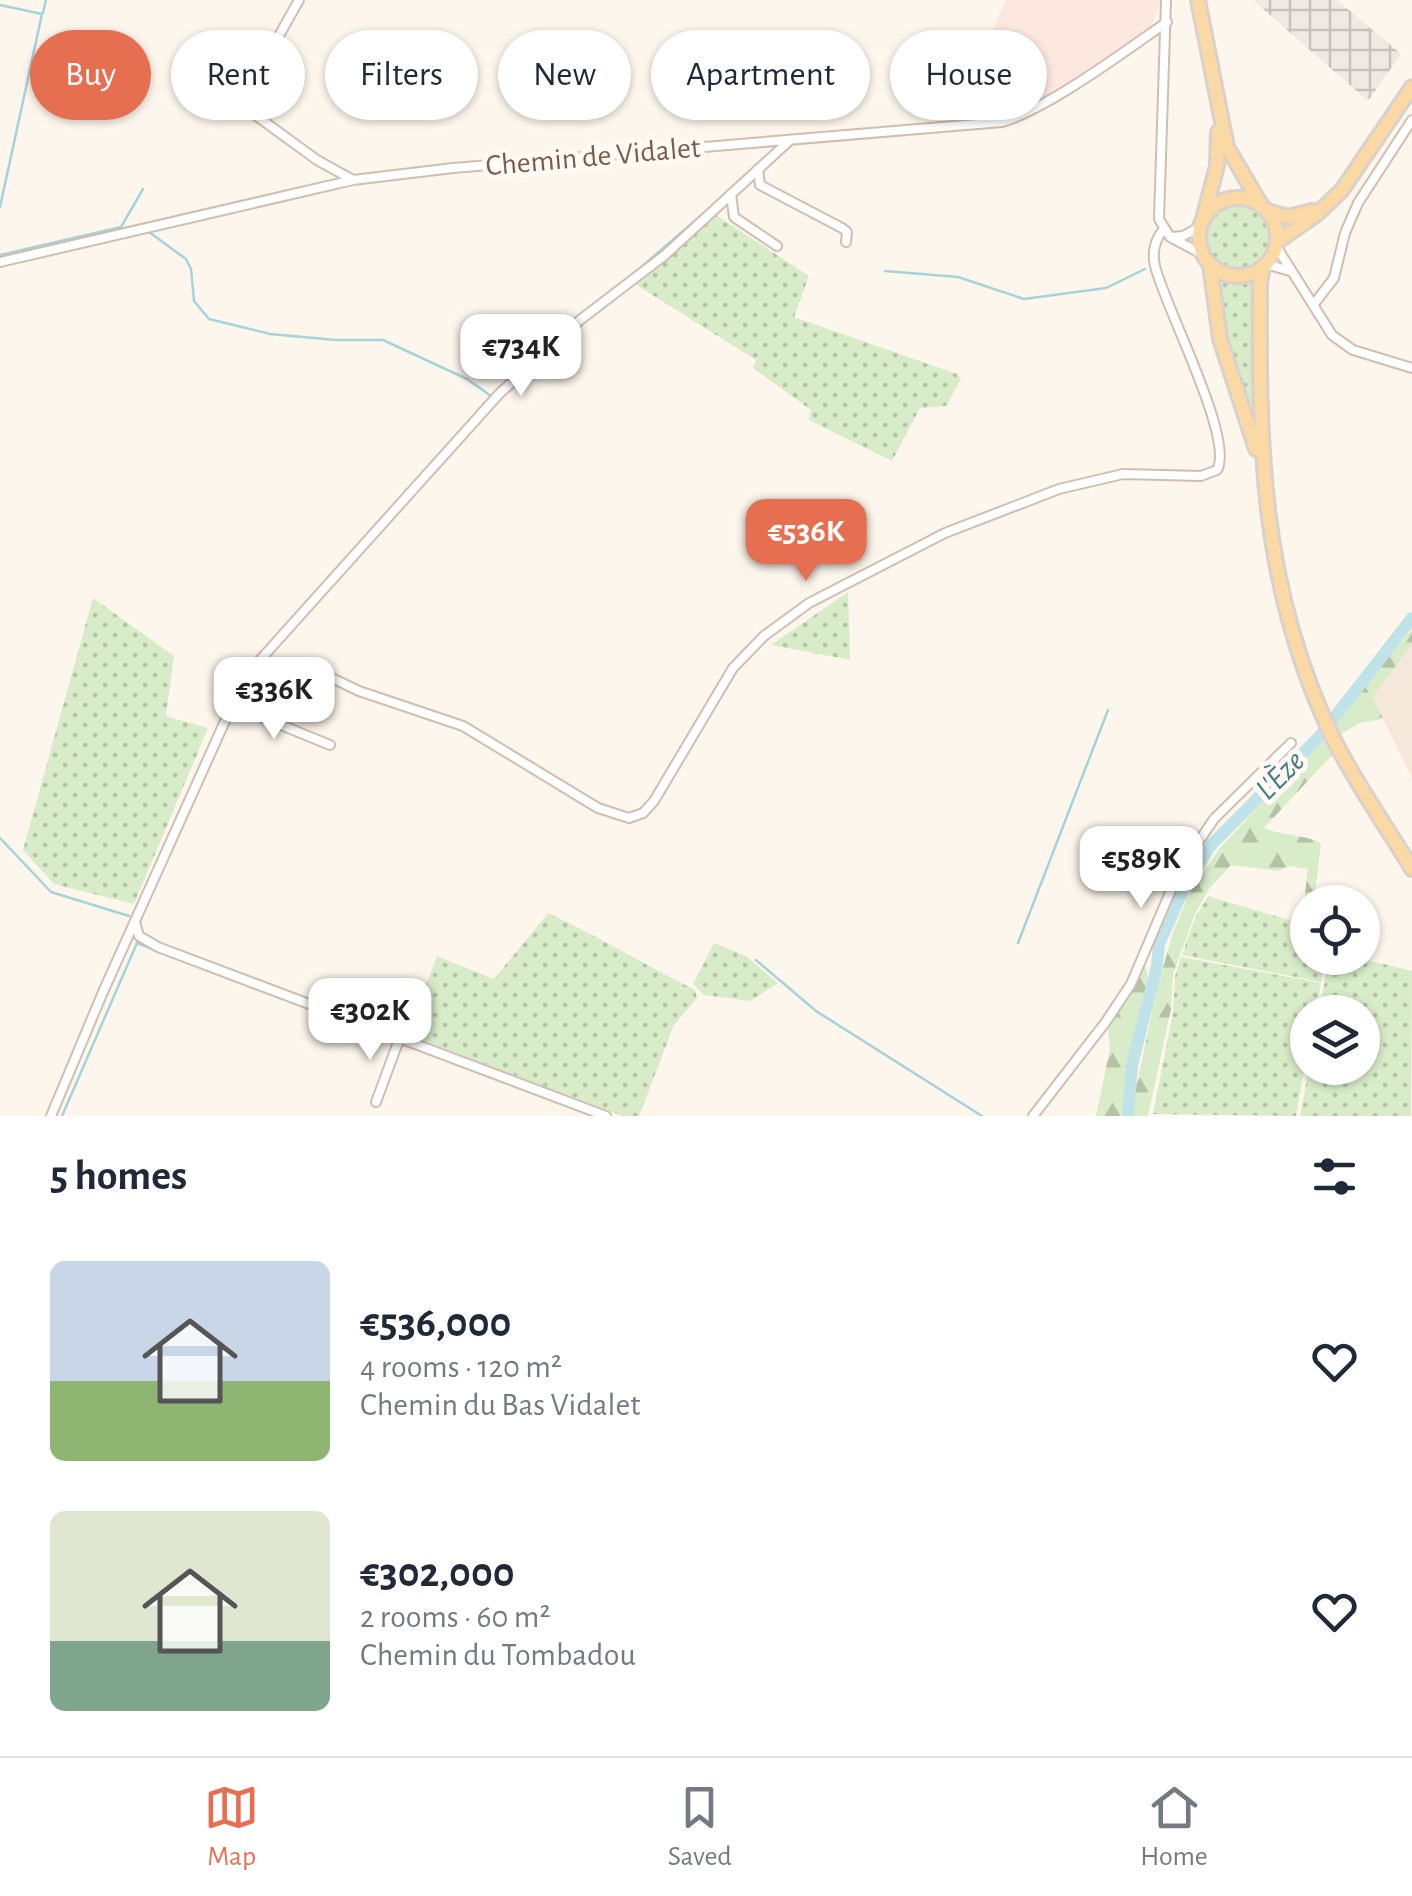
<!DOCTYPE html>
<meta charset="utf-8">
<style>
:root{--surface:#fff;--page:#f6f6f7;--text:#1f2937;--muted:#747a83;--line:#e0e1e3;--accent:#e76f51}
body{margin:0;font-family:"Alegreya Sans",sans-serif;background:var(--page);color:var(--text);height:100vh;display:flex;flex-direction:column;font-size:38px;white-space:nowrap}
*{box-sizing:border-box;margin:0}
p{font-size:32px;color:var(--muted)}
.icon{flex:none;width:55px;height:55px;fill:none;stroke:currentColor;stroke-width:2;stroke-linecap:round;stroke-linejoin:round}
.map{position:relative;height:1116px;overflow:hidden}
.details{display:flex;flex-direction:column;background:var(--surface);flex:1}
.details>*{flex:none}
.banner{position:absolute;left:30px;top:30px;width:1352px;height:90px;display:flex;gap:20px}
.controls{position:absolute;left:1290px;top:885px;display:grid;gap:20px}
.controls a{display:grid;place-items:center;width:90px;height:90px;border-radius:50%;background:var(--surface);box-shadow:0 2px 8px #0004;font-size:50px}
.price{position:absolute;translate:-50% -85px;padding:0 22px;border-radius:20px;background:#fff;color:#222;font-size:32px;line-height:65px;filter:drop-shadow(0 2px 5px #0008)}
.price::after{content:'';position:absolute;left:50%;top:60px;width:30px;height:22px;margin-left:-15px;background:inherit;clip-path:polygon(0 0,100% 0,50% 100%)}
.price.selected{background:var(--accent);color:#fff}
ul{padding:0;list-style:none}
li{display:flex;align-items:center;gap:30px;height:250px;padding:0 50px}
li span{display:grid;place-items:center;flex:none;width:280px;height:200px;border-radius:15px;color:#555}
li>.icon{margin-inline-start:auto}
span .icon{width:120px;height:120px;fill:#fffc;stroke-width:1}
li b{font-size:42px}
h2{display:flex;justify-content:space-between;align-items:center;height:120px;padding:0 50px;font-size:42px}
.tag{padding:0 35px;border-radius:45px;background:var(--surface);box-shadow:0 2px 8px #0004;font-size:35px;line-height:90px}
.tag.selected{background:var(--accent);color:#fff}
.menu{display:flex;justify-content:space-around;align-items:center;height:140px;border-top:2px solid var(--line);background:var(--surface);font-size:28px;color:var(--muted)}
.menu a{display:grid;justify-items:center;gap:5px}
.menu .selected{color:var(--accent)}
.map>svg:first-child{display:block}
.residential{fill:#f5e8da}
.commercial{fill:#fde8e0}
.industrial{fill:url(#industrial-grid)}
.grass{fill:url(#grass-dots)}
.forest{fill:url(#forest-firs)}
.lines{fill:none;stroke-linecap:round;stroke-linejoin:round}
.stream{stroke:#a5d3da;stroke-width:2.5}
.river{stroke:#bfe3e8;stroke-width:12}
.street-casing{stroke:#d1beb0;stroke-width:12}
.primary-casing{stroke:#dad1cd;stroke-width:18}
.street{stroke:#fff;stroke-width:8}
.primary{stroke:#fbd9a5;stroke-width:12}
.labels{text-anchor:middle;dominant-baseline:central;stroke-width:10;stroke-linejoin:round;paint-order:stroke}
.street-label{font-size:30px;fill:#7a5c4d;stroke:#fffaf3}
.water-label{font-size:32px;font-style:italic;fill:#437c86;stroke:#fffaf3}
</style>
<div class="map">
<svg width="1412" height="1116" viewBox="0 0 1412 1116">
<defs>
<pattern id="industrial-grid" width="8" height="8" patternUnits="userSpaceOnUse" patternTransform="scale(2.5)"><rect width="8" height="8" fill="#efe9e4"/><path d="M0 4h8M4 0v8" fill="none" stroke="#c7c0bb"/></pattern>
<pattern id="grass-dots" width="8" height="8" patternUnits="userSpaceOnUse" patternTransform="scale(2.5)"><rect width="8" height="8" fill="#d8ecc9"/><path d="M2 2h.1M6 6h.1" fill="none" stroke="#b4c2a5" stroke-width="1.8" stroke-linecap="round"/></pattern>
<pattern id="forest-firs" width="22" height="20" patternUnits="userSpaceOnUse" patternTransform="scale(2.5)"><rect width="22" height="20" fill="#d8ecc9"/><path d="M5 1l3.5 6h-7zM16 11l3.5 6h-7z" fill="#b4c2a5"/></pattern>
</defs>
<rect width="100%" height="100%" fill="#fdf6ec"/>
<path class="residential" d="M1412,644V779L1373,697Z"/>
<path class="commercial" d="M1006,0H1159L1160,4L1151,26L1097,65L1011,115L953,123Z"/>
<path class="industrial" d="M1253,0H1337L1401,54L1368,101Z"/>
<path class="grass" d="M1206 237a31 31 0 1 1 62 0a31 31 0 1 1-62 0Z
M716,215L809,276L794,317L957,374L961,379L946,406L920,408L892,461L809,420L811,410L753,368L756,360L635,284Z
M1255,281V411H1249L1225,341L1219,283Z
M848,592L850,660L771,645Z
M93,598L174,656L166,716L208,728L134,904L54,884L23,850Z
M1208,896L1299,923L1298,933L1307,941L1308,958H1324L1321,982L1182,955L1196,916Z
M548,913C598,936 645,965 695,990L697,998L674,1025L639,1116H622L407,1034L437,956L494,979Z
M714,943L746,956L778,983L750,1001L704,995L693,984Z
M1181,957L1321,983L1315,1012H1308L1307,1053L1296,1116L1153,1114L1173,1012L1175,976Z
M1329,958H1359L1412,971L1411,1116H1300L1309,1068H1362V1012H1319Z"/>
<path class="forest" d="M1412,629V644L1373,697L1383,719L1359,723L1340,735L1334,723Z
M1323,737L1332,755L1264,828C1283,836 1304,834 1321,843L1314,902H1308L1307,939L1300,933L1308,869L1289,866L1280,871L1231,865L1209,889L1195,914L1173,974L1171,1009L1148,1116H1130L1156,994L1172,935L1189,894L1219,849Z
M1145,966C1156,995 1127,1046 1126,1078C1126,1090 1128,1100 1128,1111L1126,1116H1096L1110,1049L1108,1029L1135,985L1142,967Z"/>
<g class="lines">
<path class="stream" d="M0,5L42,14L0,207
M43,13L46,0
M149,232L186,259L191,269L194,301L209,319L270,334L336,340H383L467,379L491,396L360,543
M0,255L121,227L143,189
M0,266L130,236
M885,271L958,277L1024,299L1106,288L1145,269
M625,281L704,213
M515,374L570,322L615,289
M0,838L51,892L129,916
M1018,943L1108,710
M756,960L816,1011L982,1116
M446,1060L594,1116
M62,1116L137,943L293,1002"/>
<path class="river" d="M1128,1116L1132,1065L1157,966L1159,944L1188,880L1212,844L1320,736L1412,618"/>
<defs>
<path id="street" d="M299,0L248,91L247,109L317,160L353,180
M1166,0L1159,219L1170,237L1202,254
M758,169L760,185L842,228L847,232L846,242
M731,194L734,217L777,246
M1172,237L1183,236L1200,227
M1276,246L1332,335L1353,350L1412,368
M0,262L353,180L453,168L1002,122C1049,108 1125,51 1167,22
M1266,264L1290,271
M1314,304L1334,278L1345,233L1358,203L1412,120
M259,661L274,668H311L359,691L463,726L598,808L629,818L643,813L654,801L733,668L764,636L809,603L945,533L1059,489L1123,474L1201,476L1217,470C1235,439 1164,305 1155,266C1152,253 1155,240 1163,230
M232,705L330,745
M135,922L139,936L158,947L606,1116
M376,1102L400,1037
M51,1116L103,992L239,690L251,670L499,394L580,320L665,255L789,141
M1033,1116L1105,1023L1131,984L1174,883L1199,841L1214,819L1291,743"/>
<path id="primary" d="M1198,0L1227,147L1260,203
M1199 237a39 39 0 1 1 78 0a39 39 0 1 1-78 0Z
M1267,211L1288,217L1312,211
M1204,215L1217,166L1218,132
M1277,242L1317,214L1342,190L1412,87
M1210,265L1220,339L1256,449
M1263,267L1260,283C1259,447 1260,587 1333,738C1356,784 1386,826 1412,869"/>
</defs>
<use href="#street" class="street-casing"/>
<use href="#primary" class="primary-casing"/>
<use href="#street" class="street"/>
<use href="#primary" class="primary"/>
</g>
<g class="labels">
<g class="street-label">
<text transform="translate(593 157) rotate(-5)">Chemin de Vidalet</text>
</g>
<g class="water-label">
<text transform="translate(1280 775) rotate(-45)">L'Èze</text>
</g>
</g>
</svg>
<div class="controls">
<a><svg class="icon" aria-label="locate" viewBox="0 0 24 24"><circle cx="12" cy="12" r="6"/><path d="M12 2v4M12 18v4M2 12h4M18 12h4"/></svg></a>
<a><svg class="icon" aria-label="layers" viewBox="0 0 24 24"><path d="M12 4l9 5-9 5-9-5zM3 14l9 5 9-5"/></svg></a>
</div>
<b class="price" style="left:521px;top:399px">€734K</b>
<b class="price selected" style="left:806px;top:584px">€536K</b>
<b class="price" style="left:274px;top:742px">€336K</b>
<b class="price" style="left:1141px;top:911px">€589K</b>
<b class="price" style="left:370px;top:1063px">€302K</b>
<div class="banner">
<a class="tag selected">Buy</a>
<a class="tag">Rent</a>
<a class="tag">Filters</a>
<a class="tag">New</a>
<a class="tag">Apartment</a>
<a class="tag">House</a>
</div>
</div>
<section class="details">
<h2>5 homes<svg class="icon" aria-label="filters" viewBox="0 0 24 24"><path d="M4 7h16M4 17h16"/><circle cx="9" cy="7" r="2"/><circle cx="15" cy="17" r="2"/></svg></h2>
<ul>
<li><span style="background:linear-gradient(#c9d6e8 60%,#8fb573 0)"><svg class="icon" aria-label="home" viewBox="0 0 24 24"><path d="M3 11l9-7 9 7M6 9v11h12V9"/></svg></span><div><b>€536,000</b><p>4 rooms · 120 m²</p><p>Chemin du Bas Vidalet</p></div><svg class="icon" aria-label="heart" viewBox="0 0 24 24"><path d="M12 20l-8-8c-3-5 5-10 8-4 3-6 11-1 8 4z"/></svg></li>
<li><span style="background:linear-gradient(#dfe7d0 65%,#7fa58c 0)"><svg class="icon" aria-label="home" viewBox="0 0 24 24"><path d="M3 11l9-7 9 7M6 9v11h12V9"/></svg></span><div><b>€302,000</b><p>2 rooms · 60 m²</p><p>Chemin du Tombadou</p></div><svg class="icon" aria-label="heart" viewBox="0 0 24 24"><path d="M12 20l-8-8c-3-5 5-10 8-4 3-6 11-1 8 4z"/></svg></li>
</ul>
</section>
<nav class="menu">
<a class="selected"><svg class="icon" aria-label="map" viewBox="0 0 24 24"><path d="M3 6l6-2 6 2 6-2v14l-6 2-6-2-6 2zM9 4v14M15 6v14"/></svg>Map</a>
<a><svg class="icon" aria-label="saved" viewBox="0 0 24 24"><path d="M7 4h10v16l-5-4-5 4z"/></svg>Saved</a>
<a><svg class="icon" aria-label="home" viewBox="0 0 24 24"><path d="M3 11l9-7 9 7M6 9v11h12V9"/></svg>Home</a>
</nav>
